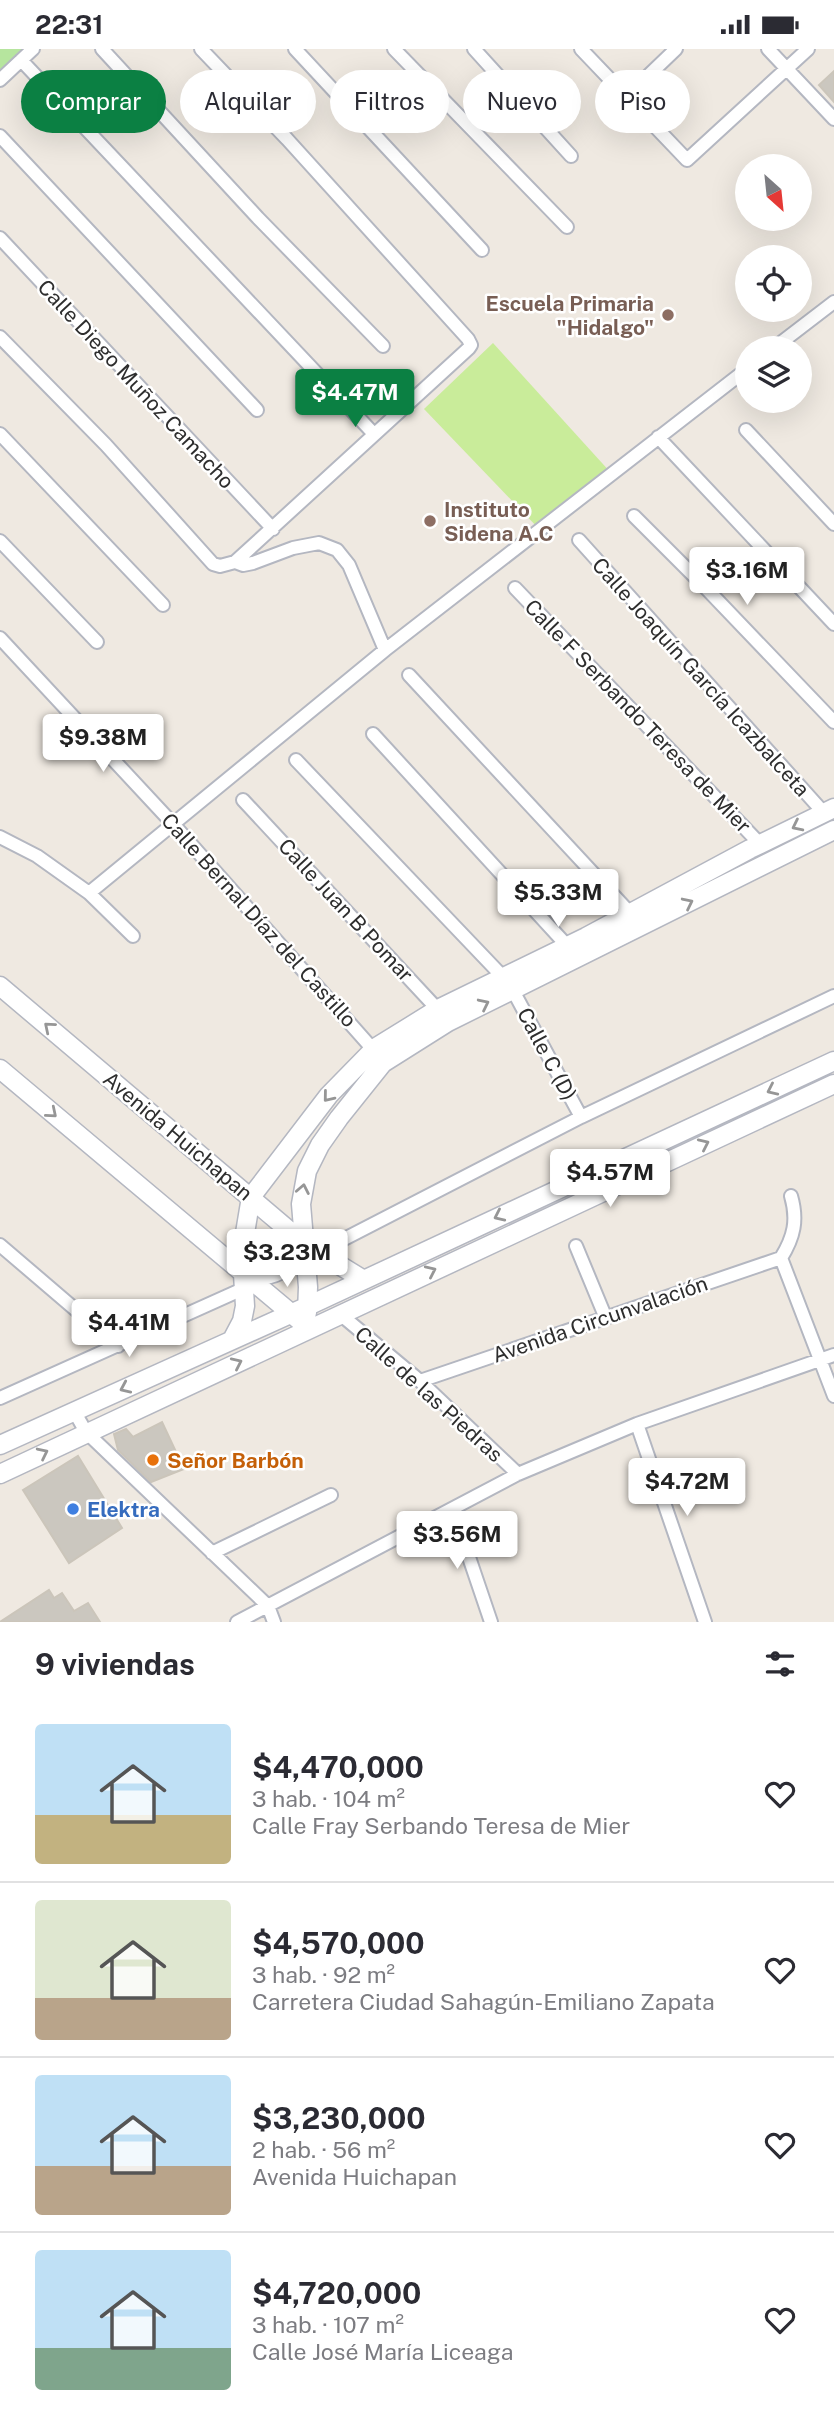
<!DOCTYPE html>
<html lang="es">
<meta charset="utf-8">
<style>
:root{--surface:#fff;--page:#f2f2f3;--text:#2b2b33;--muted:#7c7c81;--line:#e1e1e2;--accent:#0b8043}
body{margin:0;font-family:"Public Sans",sans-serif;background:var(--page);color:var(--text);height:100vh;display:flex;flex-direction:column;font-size:26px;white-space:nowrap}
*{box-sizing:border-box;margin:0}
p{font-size:23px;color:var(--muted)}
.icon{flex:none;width:38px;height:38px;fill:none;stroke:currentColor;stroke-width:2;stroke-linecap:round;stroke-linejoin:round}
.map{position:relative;height:1573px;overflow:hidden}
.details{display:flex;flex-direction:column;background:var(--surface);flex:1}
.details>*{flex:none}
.top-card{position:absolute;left:21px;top:21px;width:793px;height:63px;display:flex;gap:14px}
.needle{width:46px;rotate:153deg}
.buttons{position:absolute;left:735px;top:105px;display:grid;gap:14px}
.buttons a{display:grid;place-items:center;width:77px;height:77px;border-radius:50%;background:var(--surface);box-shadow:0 7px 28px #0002;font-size:35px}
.price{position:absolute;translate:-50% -60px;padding:0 16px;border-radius:7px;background:#fff;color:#222;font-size:23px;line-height:46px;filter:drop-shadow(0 2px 4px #0008)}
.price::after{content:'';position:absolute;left:50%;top:42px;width:21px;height:16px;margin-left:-10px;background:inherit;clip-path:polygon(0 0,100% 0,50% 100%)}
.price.selected{background:var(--accent);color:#fff}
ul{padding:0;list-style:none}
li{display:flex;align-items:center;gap:21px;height:175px;padding:0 35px}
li+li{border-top:2px solid var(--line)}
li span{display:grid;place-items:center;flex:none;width:196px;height:140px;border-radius:7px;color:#555}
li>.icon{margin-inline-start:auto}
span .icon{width:84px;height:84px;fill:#fffc;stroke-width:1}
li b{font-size:30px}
h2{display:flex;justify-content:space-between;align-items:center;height:84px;padding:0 35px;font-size:30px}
.pill{padding:0 24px;border-radius:32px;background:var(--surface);box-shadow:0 7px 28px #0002;font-size:24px;line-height:63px}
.pill.selected{background:var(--accent);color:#fff}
.status{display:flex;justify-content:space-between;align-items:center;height:49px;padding:0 35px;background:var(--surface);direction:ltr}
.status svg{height:19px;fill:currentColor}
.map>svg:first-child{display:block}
.green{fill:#b6e59e}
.pitch{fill:#c9ec9a}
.building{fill:#cbc7bf;stroke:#cbc5ba;stroke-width:2}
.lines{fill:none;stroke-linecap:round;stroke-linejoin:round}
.street-casing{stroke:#b4b7c1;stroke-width:16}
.secondary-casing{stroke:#b4b7c1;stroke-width:21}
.street{stroke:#fff;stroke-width:12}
.secondary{stroke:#fff;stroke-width:18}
.oneway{stroke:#969696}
.education-dot{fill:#8d6e63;stroke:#fff;stroke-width:2.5}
.food-dot{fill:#e8710a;stroke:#fff;stroke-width:2.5}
.shop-dot{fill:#3f7fe0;stroke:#fff;stroke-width:2.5}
.labels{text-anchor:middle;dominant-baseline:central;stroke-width:5;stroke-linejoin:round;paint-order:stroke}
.education-label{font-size:21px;font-weight:bold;fill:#785e54;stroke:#fff;text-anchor:end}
.street-label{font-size:21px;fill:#2e2e2e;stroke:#fff}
.food-label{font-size:21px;font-weight:bold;fill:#c56008;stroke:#fff;text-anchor:start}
.shop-label{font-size:21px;font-weight:bold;fill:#366cbe;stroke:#fff;text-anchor:start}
</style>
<div class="status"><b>22:31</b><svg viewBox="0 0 49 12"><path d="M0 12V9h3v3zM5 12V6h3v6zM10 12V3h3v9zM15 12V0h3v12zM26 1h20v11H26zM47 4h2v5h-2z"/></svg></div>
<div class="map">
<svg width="834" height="1573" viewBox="0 0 834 1573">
<rect width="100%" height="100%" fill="#efe9e1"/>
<path class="green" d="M0,0H30L0,28Z"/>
<path class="pitch" d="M493,294L612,425L541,482L424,360Z"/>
<path class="building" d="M834,22V53L819,36Z
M162,1373L184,1420L151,1433L118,1401L114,1385L126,1380L133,1388Z
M78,1407L122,1479L69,1514L23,1441Z
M49,1541L54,1549L62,1544L74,1562L88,1554L100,1573H0Z"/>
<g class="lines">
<defs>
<path id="street" d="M102,0L258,169L383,297
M295,0L482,201
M394,0L567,178
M474,0L571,107
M581,0L687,111L808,0
M768,0L834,70
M21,11L374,385
M0,31L33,0
M626,48L676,0
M0,87L257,361
M0,189L273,480
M0,288L106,396L213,515L220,517L235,513L469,299L471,296L468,290L287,90L201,0
M774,299L834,253
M746,381L834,475
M0,385L163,556
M658,388L834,575
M634,467L702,535L834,673
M579,491L824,764
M0,492L97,593
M235,513L243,516L253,514L293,499L319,494L337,501L349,516L385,601
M515,539L760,795
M0,589L174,776L378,1006
M409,626L630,864
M373,685L571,901
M296,711L503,928L517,949L581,1068
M243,751L441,964
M0,788L37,807L89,844L133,887
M89,844L385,601L747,320
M0,1196L118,1297
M576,1197L605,1267
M317,1204L581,1068L834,947
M781,1209L834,1347
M781,1209C794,1188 798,1171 791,1147
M340,1265L420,1332L518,1425
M420,1332L781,1209
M0,1349L245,1239
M74,1362L86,1383L268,1557L274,1573
M637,1375L705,1573
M453,1461L491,1573
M212,1504L331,1446
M237,1573L518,1425L637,1375L834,1306"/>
<path id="secondary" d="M0,937L305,1195L362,1230
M0,1020L299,1271
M243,1225C273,1231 289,1220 305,1195
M307,1264L308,1238L301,1155L307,1122L320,1096L339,1069L383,1014L448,973L834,781
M232,1291L242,1272L245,1257L243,1225L245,1184L251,1148L329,1046L375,999L438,960L586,888L750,800L834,759
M0,1396L308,1257L834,1012
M0,1425L834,1035"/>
</defs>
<use href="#street" class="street-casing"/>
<use href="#secondary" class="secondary-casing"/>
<use href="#street" class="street"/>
<use href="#secondary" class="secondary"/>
</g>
<defs><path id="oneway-chevron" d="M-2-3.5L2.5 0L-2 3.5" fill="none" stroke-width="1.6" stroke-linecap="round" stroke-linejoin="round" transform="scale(1.75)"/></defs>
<g class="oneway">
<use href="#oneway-chevron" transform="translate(797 777) rotate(154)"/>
<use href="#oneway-chevron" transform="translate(688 854) rotate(-26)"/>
<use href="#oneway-chevron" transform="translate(484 955) rotate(-26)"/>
<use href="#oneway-chevron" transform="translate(49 978) rotate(-140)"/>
<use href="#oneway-chevron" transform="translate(772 1041) rotate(155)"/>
<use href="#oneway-chevron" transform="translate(328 1048) rotate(129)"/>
<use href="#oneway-chevron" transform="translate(52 1064) rotate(40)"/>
<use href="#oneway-chevron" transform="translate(704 1095) rotate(-25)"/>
<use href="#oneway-chevron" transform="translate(303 1140) rotate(-79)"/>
<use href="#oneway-chevron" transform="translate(499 1167) rotate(155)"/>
<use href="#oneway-chevron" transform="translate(431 1222) rotate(-25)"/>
<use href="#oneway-chevron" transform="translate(237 1314) rotate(-25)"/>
<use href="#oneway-chevron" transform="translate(125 1339) rotate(156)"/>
<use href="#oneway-chevron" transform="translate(43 1404) rotate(-26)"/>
</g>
<g class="education-dot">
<circle cx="668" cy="266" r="7"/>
<circle cx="430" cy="472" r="7"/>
</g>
<circle class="food-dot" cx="153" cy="1411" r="7"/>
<circle class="shop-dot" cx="73" cy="1460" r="7"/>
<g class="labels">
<g class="education-label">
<text x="654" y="254">Escuela Primaria<tspan x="654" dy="24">"Hidalgo"</tspan></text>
<text x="444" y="460" text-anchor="start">Instituto<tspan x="444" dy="24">Sidena A.C</tspan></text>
</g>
<g class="street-label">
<text transform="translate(136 335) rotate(47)">Calle Diego Muñoz Camacho</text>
<text transform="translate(701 628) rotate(48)">Calle Joaquín García Icazbalceta</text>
<text transform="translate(638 667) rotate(46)">Calle F Serbando Teresa de Mier</text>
<text transform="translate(346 861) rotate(47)">Calle Juan B Pomar</text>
<text transform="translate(259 871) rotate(48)">Calle Bernal Díaz del Castillo</text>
<text transform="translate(547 1005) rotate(62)">Calle C (D)</text>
<text transform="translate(178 1087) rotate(40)">Avenida Huichapan</text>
<text transform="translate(600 1270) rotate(-19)">Avenida Circunvalación</text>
<text transform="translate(429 1345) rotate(42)">Calle de las Piedras</text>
</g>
<g class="food-label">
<text x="167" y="1411">Señor Barbón</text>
</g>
<g class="shop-label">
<text x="87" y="1460">Elektra</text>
</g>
</g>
</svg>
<div class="buttons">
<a><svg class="needle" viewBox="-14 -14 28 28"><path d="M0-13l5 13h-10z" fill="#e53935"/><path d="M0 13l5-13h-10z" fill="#7c7c81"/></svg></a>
<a><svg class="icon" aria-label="locate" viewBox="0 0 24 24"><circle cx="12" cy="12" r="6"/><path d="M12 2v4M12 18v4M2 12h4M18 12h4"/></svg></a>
<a><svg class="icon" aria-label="layers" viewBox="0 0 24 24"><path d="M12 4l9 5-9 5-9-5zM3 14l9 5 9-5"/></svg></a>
</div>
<b class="price selected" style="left:355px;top:380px">$4.47M</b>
<b class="price" style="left:747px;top:558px">$3.16M</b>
<b class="price" style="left:103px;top:725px">$9.38M</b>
<b class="price" style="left:558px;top:880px">$5.33M</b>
<b class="price" style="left:610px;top:1160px">$4.57M</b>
<b class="price" style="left:287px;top:1240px">$3.23M</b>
<b class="price" style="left:129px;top:1310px">$4.41M</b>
<b class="price" style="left:687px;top:1469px">$4.72M</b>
<b class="price" style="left:457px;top:1522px">$3.56M</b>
<div class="top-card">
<a class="pill selected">Comprar</a>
<a class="pill">Alquilar</a>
<a class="pill">Filtros</a>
<a class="pill">Nuevo</a>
<a class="pill">Piso</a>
</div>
</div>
<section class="details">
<h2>9 viviendas<svg class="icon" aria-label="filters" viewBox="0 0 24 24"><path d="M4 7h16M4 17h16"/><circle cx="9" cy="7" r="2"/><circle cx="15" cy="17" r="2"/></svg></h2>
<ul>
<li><span style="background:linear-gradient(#bfe0f5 65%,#c2b280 0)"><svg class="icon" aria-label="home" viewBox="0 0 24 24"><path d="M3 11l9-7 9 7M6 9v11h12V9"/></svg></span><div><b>$4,470,000</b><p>3 hab. · 104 m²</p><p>Calle Fray Serbando Teresa de Mier</p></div><svg class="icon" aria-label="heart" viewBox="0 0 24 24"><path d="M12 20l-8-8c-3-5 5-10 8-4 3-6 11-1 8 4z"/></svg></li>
<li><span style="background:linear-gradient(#dfe7d0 70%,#b9a48a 0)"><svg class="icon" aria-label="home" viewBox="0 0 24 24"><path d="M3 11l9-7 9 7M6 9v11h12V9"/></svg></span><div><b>$4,570,000</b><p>3 hab. · 92 m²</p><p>Carretera Ciudad Sahagún-Emiliano Zapata</p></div><svg class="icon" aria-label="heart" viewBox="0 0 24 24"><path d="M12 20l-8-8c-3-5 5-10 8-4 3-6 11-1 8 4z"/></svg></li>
<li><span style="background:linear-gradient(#bfe0f5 65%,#b9a48a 0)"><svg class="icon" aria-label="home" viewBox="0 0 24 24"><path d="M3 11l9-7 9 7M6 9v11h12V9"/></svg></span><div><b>$3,230,000</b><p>2 hab. · 56 m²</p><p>Avenida Huichapan</p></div><svg class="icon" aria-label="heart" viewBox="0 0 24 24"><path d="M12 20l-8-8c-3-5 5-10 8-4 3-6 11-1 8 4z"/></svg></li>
<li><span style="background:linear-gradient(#bfe0f5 70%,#7fa58c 0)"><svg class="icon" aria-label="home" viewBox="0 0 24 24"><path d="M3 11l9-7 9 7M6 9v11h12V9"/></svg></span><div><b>$4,720,000</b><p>3 hab. · 107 m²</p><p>Calle José María Liceaga</p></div><svg class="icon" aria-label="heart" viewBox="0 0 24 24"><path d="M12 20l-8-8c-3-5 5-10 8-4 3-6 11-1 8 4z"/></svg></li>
</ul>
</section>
